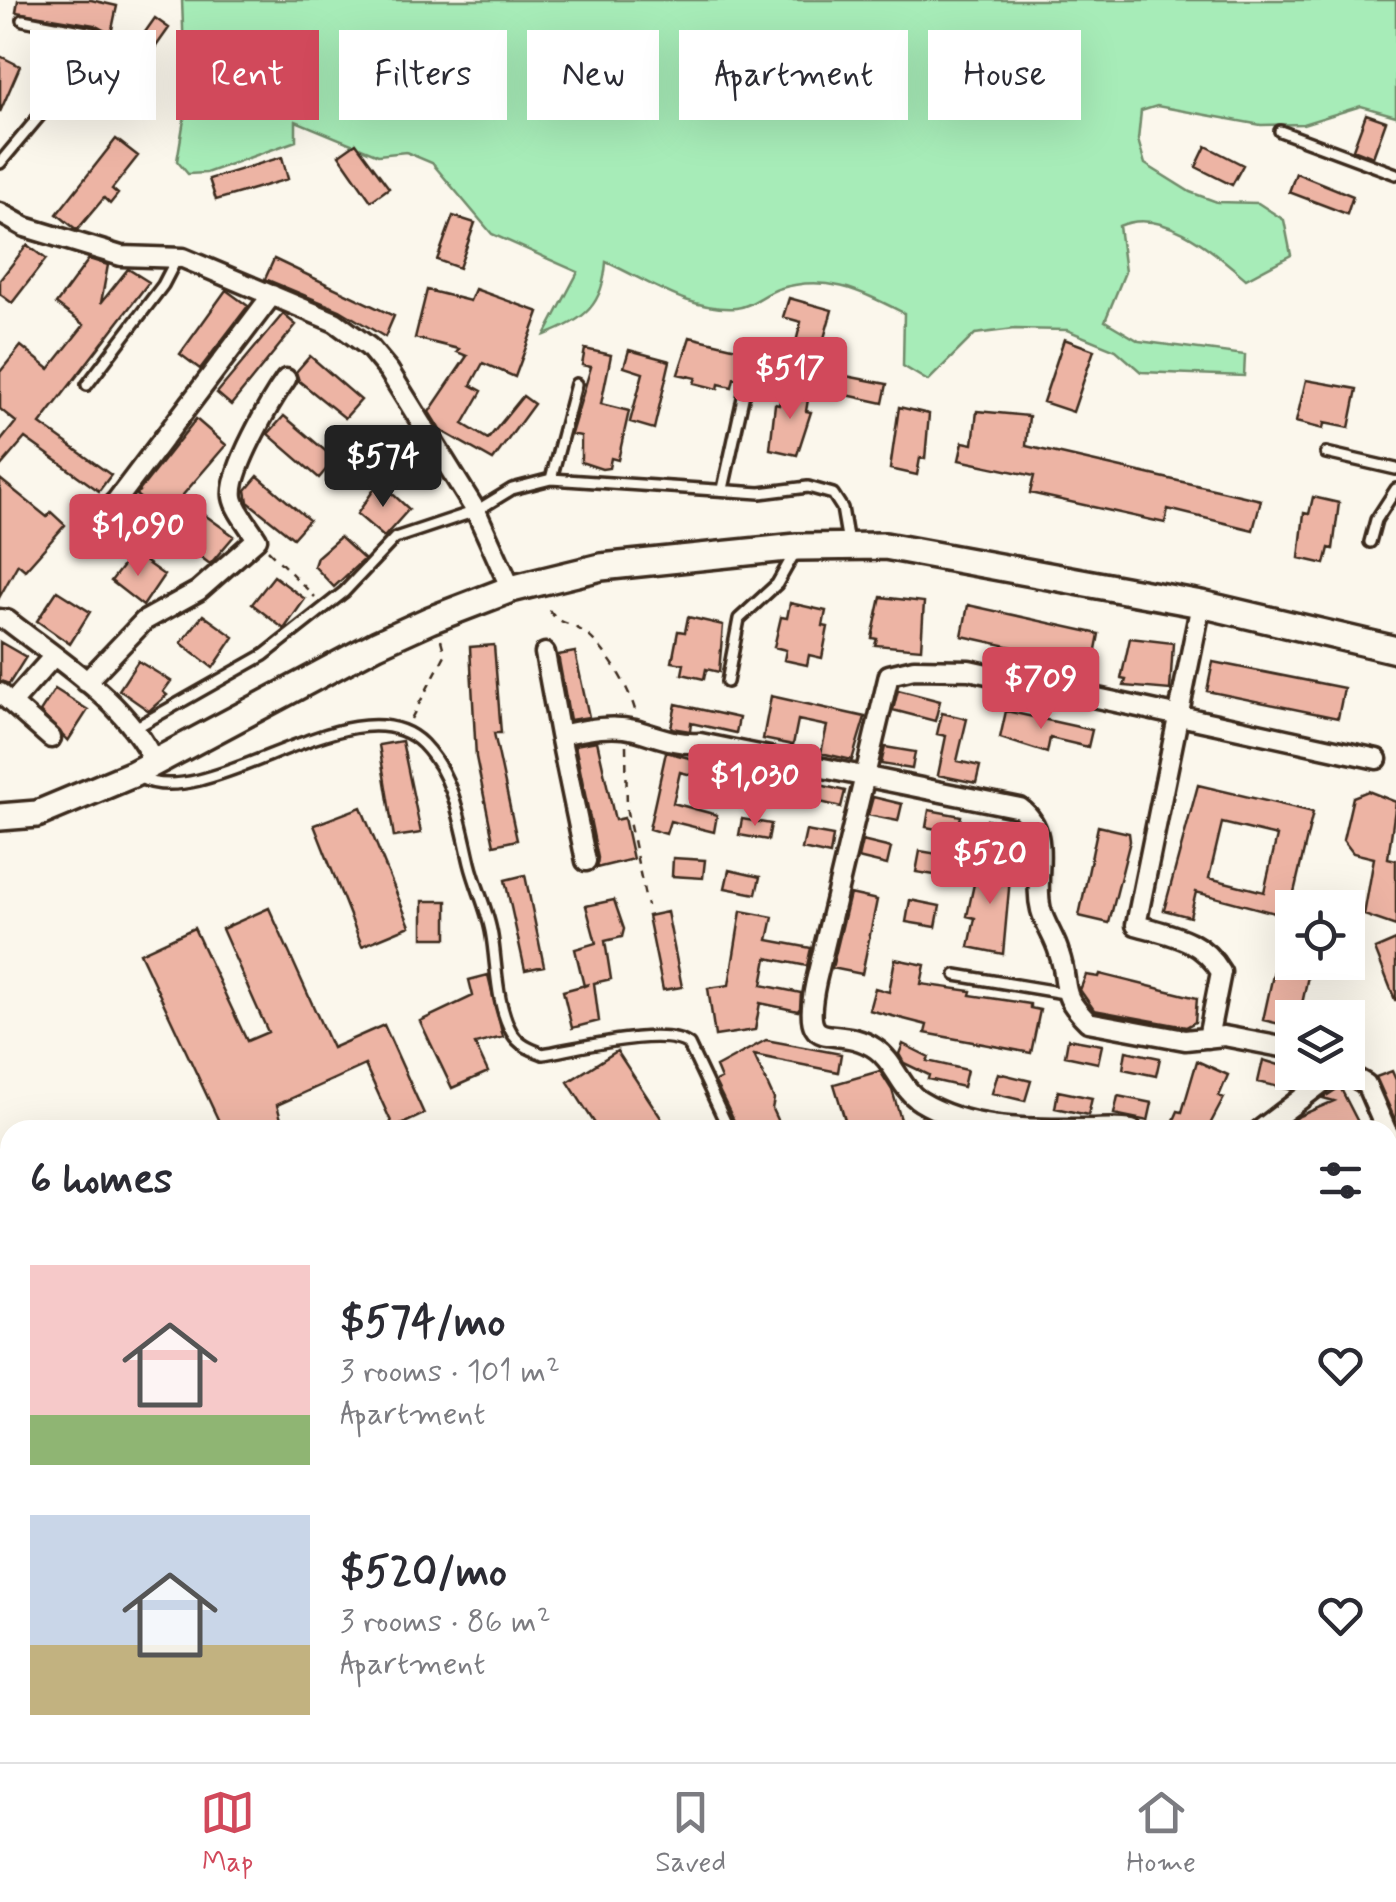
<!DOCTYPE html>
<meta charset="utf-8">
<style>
:root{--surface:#fff;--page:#f7f7f7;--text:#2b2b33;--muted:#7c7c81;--line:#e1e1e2;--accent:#d1495b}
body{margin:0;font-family:Mynerve,sans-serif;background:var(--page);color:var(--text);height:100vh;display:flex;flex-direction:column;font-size:38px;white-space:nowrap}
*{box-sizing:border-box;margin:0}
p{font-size:32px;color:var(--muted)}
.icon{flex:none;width:55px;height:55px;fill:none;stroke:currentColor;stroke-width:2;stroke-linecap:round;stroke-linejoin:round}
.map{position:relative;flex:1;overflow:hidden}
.details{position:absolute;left:0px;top:1120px;width:1398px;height:642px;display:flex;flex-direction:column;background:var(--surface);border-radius:30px 30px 0 0;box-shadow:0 10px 40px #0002}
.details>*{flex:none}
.hud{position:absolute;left:30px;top:30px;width:1338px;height:90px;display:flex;gap:20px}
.controls{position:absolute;left:1275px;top:890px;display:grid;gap:20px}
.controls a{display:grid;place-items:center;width:90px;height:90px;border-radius:0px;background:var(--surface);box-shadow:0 10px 40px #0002;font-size:50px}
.price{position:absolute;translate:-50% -85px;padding:0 22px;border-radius:10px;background:var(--accent);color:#fff;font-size:32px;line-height:65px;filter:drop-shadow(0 2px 5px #0008)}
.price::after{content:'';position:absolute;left:50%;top:60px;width:30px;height:22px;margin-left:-15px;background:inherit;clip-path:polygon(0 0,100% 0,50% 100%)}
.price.active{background:#222;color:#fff}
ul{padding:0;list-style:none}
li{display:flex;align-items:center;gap:30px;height:250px;padding:0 30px}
li span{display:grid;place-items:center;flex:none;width:280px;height:200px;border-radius:0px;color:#555}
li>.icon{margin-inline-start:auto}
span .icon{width:120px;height:120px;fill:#fffc;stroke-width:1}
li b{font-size:42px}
h2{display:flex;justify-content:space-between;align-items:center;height:120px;padding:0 30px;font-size:42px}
.chip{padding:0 35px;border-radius:0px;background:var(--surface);box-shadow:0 10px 40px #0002;font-size:35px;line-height:90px}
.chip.active{background:var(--accent);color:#fff}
.menu{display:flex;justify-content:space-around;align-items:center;height:140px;border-top:2px solid var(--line);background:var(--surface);font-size:28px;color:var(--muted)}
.menu a{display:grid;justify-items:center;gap:5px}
.menu .active{color:var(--accent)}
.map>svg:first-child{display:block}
.green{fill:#a7ecb8;stroke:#718b6b;stroke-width:2.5}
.building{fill:#edb4a4;stroke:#3b2a1e;stroke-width:2.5;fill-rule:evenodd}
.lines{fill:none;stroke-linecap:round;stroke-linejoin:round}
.service-casing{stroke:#3b2a1e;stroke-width:16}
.minor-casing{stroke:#3b2a1e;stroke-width:25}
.secondary-casing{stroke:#3b2a1e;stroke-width:32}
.primary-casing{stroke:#3b2a1e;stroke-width:38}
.path{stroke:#3b2a1e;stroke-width:2.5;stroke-dasharray:8 8;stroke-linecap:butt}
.service{stroke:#fbf7ec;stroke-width:9}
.minor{stroke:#fbf7ec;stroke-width:18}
.secondary{stroke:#fbf7ec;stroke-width:25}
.primary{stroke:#fbf7ec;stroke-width:30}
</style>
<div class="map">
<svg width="1396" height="1762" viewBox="0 0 1396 1762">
<rect width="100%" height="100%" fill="#fbf7ec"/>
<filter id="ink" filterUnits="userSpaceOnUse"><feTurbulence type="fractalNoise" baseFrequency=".01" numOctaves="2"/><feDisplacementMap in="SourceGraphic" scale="20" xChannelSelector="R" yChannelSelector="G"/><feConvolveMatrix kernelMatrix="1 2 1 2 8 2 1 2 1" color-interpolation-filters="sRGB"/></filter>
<g filter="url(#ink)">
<path class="green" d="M182,0H1396V116L1361,106L1303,124L1261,125L1157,106L1141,111L1138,140L1145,164L1190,192L1217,202L1258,203L1284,220L1291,255L1246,279C1214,252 1163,206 1119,226L1125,272L1105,321L1139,341L1245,355L1244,376L1141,372L1116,350L1067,330L1014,329L975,334L928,381L903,366L904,313C862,292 827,273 778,289C764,294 751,307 736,308C688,311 649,281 606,262C603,305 585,320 545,335L578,272L492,234L432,163L406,152L378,155L296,121V141L206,173L188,174L177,161L186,108Z
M400,1753V1752L483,1753L469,1762H386Z
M803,1753L1040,1752L1044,1762H795Z"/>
<path class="building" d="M18,0H91L117,6L111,34L94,25L16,12Z
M155,18L169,28L145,62L131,52Z
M0,56L20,66L0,112Z
M1366,114L1386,121L1373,157L1353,149Z
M116,139L138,156L112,189L118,194L110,204L104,198L77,230L57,214Z
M356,143L389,188L371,201L339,155Z
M1206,146L1243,165L1232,185L1196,167Z
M282,157L288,179L216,200L209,179Z
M1296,173L1353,196L1347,214L1289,192Z
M453,216L475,223L459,268L437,260Z
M27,245L46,259L12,303L0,294V280Z
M89,259L108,265L101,303L128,269L149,282L40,424L111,475L99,491L25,438L0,467V442L16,422L0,409V372L21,346L49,369L84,325L56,304Z
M274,259L394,316L385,337L340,310L265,279Z
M475,289L539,312L515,377L483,363L471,385L482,391L463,424L488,439L523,396L534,404L493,460L440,430L429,412L467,356L457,352L459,349L415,338L427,290L470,301Z
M226,290L248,306L200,369L180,354Z
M789,298L832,310L821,349L826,350L822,366L792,358L801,322L783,317Z
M283,314L296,325L231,405L217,393Z
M690,337L741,349L738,379L734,378L732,387L719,384L718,389L694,383L696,378L678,374Z
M1064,339L1094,350L1073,412L1043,402Z
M585,349L611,355L601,404L629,411L618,460L611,458L609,468L602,469L581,462V436L571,434L591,367L582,365Z
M629,350L670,361L654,429L630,422L643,373L624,367Z
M310,356L361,400L345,418L299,381L296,372Z
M846,376L887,384L883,403L842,394Z
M1306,380L1357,389L1349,428L1324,423L1323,429L1296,422Z
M783,388L809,394L806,411L811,412L797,455L770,449L775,404L779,405Z
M899,407L929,414L925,459L920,458L917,475L890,469Z
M977,411L1029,416L1026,446L1261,500L1253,530L1168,509L1165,523L1030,493L1034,476L959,460L963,442L973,444Z
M284,416L335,459L319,478L268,434Z
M196,419L226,445L163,518L136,495Z
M258,476L309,520L293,538L248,502L246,490Z
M0,479L47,517L51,512L65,525L25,570L18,564L0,596Z
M383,485L409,509L384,537L357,514L375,488Z
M1313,497L1339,503L1333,549L1329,548L1325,564L1299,558L1304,513L1309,514Z
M202,513L234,536L210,564L181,542Z
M340,537L364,559L334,587L314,566L317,557Z
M133,553L164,575L143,606L111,581Z
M274,576L305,599L284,629L252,604Z
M57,591L90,612L70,644L37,621Z
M881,597L924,602L921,649L875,645L877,639L872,638Z
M790,603L826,611L823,626L828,627L822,658L809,655L807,665L784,660L786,650L774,647L781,617L787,618Z
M968,605L1099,634L1093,665L962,636Z
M203,615L234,637L213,668L181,643Z
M688,617L723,625L719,672L706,669L704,679L682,674L684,664L672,662L678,631L685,632Z
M1130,638L1173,643L1170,690L1124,686L1126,680L1121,679Z
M0,642L26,657L9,684L0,681Z
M494,645L501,733H494L517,840L494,845L476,757L470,647Z
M575,652L589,717L570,720L558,655Z
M138,661L171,681L163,692L167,695L149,711L119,690Z
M1213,662L1344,688L1338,718L1207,691Z
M55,689L88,710L68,741L40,712Z
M898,690L940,701L935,721L893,710Z
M771,696L865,717L852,760L821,753L827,726L798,720L793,745L763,739Z
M676,704L739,718L736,733L691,723L690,731L671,728Z
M1006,711L1092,730L1088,747L1050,738L1047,753L1000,738Z
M942,713L967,719L957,761L980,766L976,783L938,775L946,736L937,734Z
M402,741L421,833L394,837L379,745Z
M597,741L615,820L624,818L633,859L596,868L598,858L575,745Z
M885,747L915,752L912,769L881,764Z
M666,752L728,768L724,783L680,772L673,803L717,815L714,832L670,821L666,834L649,829Z
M753,772L784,779L780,797L749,790Z
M816,784L845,791L841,807L812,800Z
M1198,785L1313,812L1292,901V962H1311L1299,1018H1292V1027L1263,1020L1286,916L1196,892L1190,917L1164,910ZM1222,823L1277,836L1264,892L1209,878Z
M1368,791L1396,802L1388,858L1396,860V926L1364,915L1374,858L1353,853L1343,840L1353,797Z
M873,797L902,804L898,821L868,815Z
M361,807L410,926L362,946L314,825Z
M929,810L961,816L957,833L926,827Z
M742,819L771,824L768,840L739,835Z
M987,820L1019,826L1015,842L984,835Z
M1098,826L1129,833L1130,841L1109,923L1079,916Z
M806,831L833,836L830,855L802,849Z
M862,841L891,848L887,865L858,858Z
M920,851L950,856L947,877L916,872Z
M673,858L705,860L703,878L672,876Z
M979,861L1011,867L1003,954L969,947L975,918L967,916Z
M729,870L760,877L756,894L725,888Z
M525,875L544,966L525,970L505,880Z
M850,894L877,900L862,974L832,968Z
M614,900L624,929L622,937L605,941L611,979L594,983L599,1021L572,1028L563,991L589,984L584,986L575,949L596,943L586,906Z
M910,900L940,906L936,927L906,922Z
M423,901H447V938H423Z
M269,908L332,1048L384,1025L424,1114L394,1128L365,1065L277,1105L284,1130H223L140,953L194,928L247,1041L268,1032L222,929Z
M741,911L773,917L768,940L811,948L807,966L767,958L762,985L801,993L800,1008L798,1011L760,1003L755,1030L715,1036L708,988L729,985Z
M667,912L682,987L663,990L648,916Z
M1396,940V1000H1395L1375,949Z
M895,959L925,965L921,984L971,991L970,995L1030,1004V1008L1040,1010L1031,1053L925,1033L927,1025L869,1010L875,988L889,992Z
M1100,974L1197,998L1195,1022L1186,1027L1094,1010L1080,990L1086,975L1099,977Z
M488,975L503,1037L475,1044L488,1072L452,1088L420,1021L473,996L469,980Z
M1068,1039L1102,1045L1098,1063L1065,1056Z
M766,1040L841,1054L838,1072L754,1055L774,1099L772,1109L778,1122L769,1126L772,1130H744L742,1125L737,1127L715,1082L721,1079L716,1067Z
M903,1044L929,1057L927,1061L967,1070L963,1087L928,1079L929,1075L904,1063L899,1054Z
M617,1051L669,1130H599L568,1082Z
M1126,1051L1160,1058L1156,1076L1123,1069Z
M1263,1060L1302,1072L1299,1084L1292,1090L1258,1082Z
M1197,1061L1228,1075L1219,1096L1224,1098L1207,1130H1178L1171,1127L1178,1111L1182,1112Z
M880,1071L892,1090L902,1123L879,1130H848L834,1084Z
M1392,1071L1396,1080V1122L1376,1077Z
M998,1073L1031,1081L1025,1101L992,1093Z
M1340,1087L1362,1130H1281L1299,1116L1334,1101L1323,1098Z
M1058,1091L1092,1098L1088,1115L1055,1108Z
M1118,1096L1152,1103L1148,1121L1114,1114Z"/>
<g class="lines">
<defs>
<path id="service" d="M1280,131L1396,174
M0,163L77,71L95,39L92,33L23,20
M87,385L163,285L177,258
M1326,453L1396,469
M551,479L576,384
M723,489L750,366
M1370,542L1376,520L1396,489
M727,682L739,619L777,584L794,554
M135,728L264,655L344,592L395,538L476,511L512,489L551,479L760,493L808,487L833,494L842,508L848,543
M140,778C211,814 358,678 423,744C454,776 460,821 470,863C476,888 488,910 492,936C497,967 496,1005 512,1033C519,1045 530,1049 543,1054C575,1049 666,1025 689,1045L729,1130
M956,975L1064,993
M350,1762L364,1752
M714,1762L716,1752"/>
<path id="minor" d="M0,213L25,227L121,256L183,258L335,322L369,347L389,371L476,511L511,589
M97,511L105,512L117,500L272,295
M1201,604L1136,925C1171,935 1201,938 1221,972L1208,1038
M0,619L7,620C59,661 126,701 154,762
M545,653L560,735C585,730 610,724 635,730C657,736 676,745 700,743L1020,808C1054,834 1032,875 1041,910C1045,925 1055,938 1059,953C1071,988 1057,991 1088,1022L1185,1040L1224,1036L1292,1049
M86,682L144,621L198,591L257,539C250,527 235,510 233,497C229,472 271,400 286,379
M0,693L51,738
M12,703L53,657
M560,735L586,861
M1345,1072L1366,1084L1386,1130
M1132,1130C1117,1127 1101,1129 1086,1129C1030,1129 969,1131 920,1101C900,1088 895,1062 876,1049C835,1020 799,1062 816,981L889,675L914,669L969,670L1377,759
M1260,1130L1336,1072
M1388,1133L1396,1152
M1388,1303L1396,1300
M0,1540L10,1554
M0,1690L10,1686
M1391,1762L1396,1757"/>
<path id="secondary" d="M0,817L37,814L133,774L377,644L430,620L511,589L601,567L797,547L885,546L1201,604L1396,650"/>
<path id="primary" d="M0,1175L10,1193
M259,1752L263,1762"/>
</defs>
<use href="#service" class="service-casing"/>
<use href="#minor" class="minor-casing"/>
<use href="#secondary" class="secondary-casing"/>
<use href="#primary" class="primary-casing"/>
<path class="path" d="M268,550L315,597
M549,610C558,624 569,622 582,631C604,645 628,685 635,710
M411,719L445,655L440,636
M626,745L627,812L647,906"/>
<use href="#service" class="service"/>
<use href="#minor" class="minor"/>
<use href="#secondary" class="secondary"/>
<use href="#primary" class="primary"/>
</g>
</g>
</svg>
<div class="controls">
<a><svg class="icon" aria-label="locate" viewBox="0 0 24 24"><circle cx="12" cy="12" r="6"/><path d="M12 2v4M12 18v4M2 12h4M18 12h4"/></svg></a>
<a><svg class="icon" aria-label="layers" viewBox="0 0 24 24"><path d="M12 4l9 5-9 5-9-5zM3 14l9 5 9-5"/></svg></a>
</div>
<b class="price" style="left:790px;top:422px">$517</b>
<b class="price active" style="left:383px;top:510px">$574</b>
<b class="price" style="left:138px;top:579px">$1,090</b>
<b class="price" style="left:1041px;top:732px">$709</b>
<b class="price" style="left:755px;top:829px">$1,030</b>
<b class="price" style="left:990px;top:907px">$520</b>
<div class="hud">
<a class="chip">Buy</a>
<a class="chip active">Rent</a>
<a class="chip">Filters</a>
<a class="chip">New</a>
<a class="chip">Apartment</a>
<a class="chip">House</a>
</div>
<section class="details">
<h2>6 homes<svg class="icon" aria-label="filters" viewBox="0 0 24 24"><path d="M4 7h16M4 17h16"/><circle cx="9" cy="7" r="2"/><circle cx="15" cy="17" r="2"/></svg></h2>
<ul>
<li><span style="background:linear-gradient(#f6c9c9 75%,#8fb573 0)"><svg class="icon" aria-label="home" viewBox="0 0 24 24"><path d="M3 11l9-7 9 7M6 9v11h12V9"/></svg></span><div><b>$574/mo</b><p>3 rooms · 101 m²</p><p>Apartment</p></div><svg class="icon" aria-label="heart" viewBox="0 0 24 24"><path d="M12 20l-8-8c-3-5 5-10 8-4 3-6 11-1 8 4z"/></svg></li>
<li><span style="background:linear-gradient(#c9d6e8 65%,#c2b280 0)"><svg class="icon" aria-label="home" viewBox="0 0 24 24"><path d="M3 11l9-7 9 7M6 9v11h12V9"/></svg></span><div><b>$520/mo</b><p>3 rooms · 86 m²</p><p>Apartment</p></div><svg class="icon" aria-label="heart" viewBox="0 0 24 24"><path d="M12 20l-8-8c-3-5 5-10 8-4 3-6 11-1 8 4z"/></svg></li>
</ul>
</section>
</div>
<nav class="menu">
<a class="active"><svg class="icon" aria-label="map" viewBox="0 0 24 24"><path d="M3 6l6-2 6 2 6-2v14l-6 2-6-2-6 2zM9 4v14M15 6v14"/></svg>Map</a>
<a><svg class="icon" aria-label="saved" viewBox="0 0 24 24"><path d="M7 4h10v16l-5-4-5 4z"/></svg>Saved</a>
<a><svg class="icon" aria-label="home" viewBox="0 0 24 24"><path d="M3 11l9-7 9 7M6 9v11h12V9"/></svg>Home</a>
</nav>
